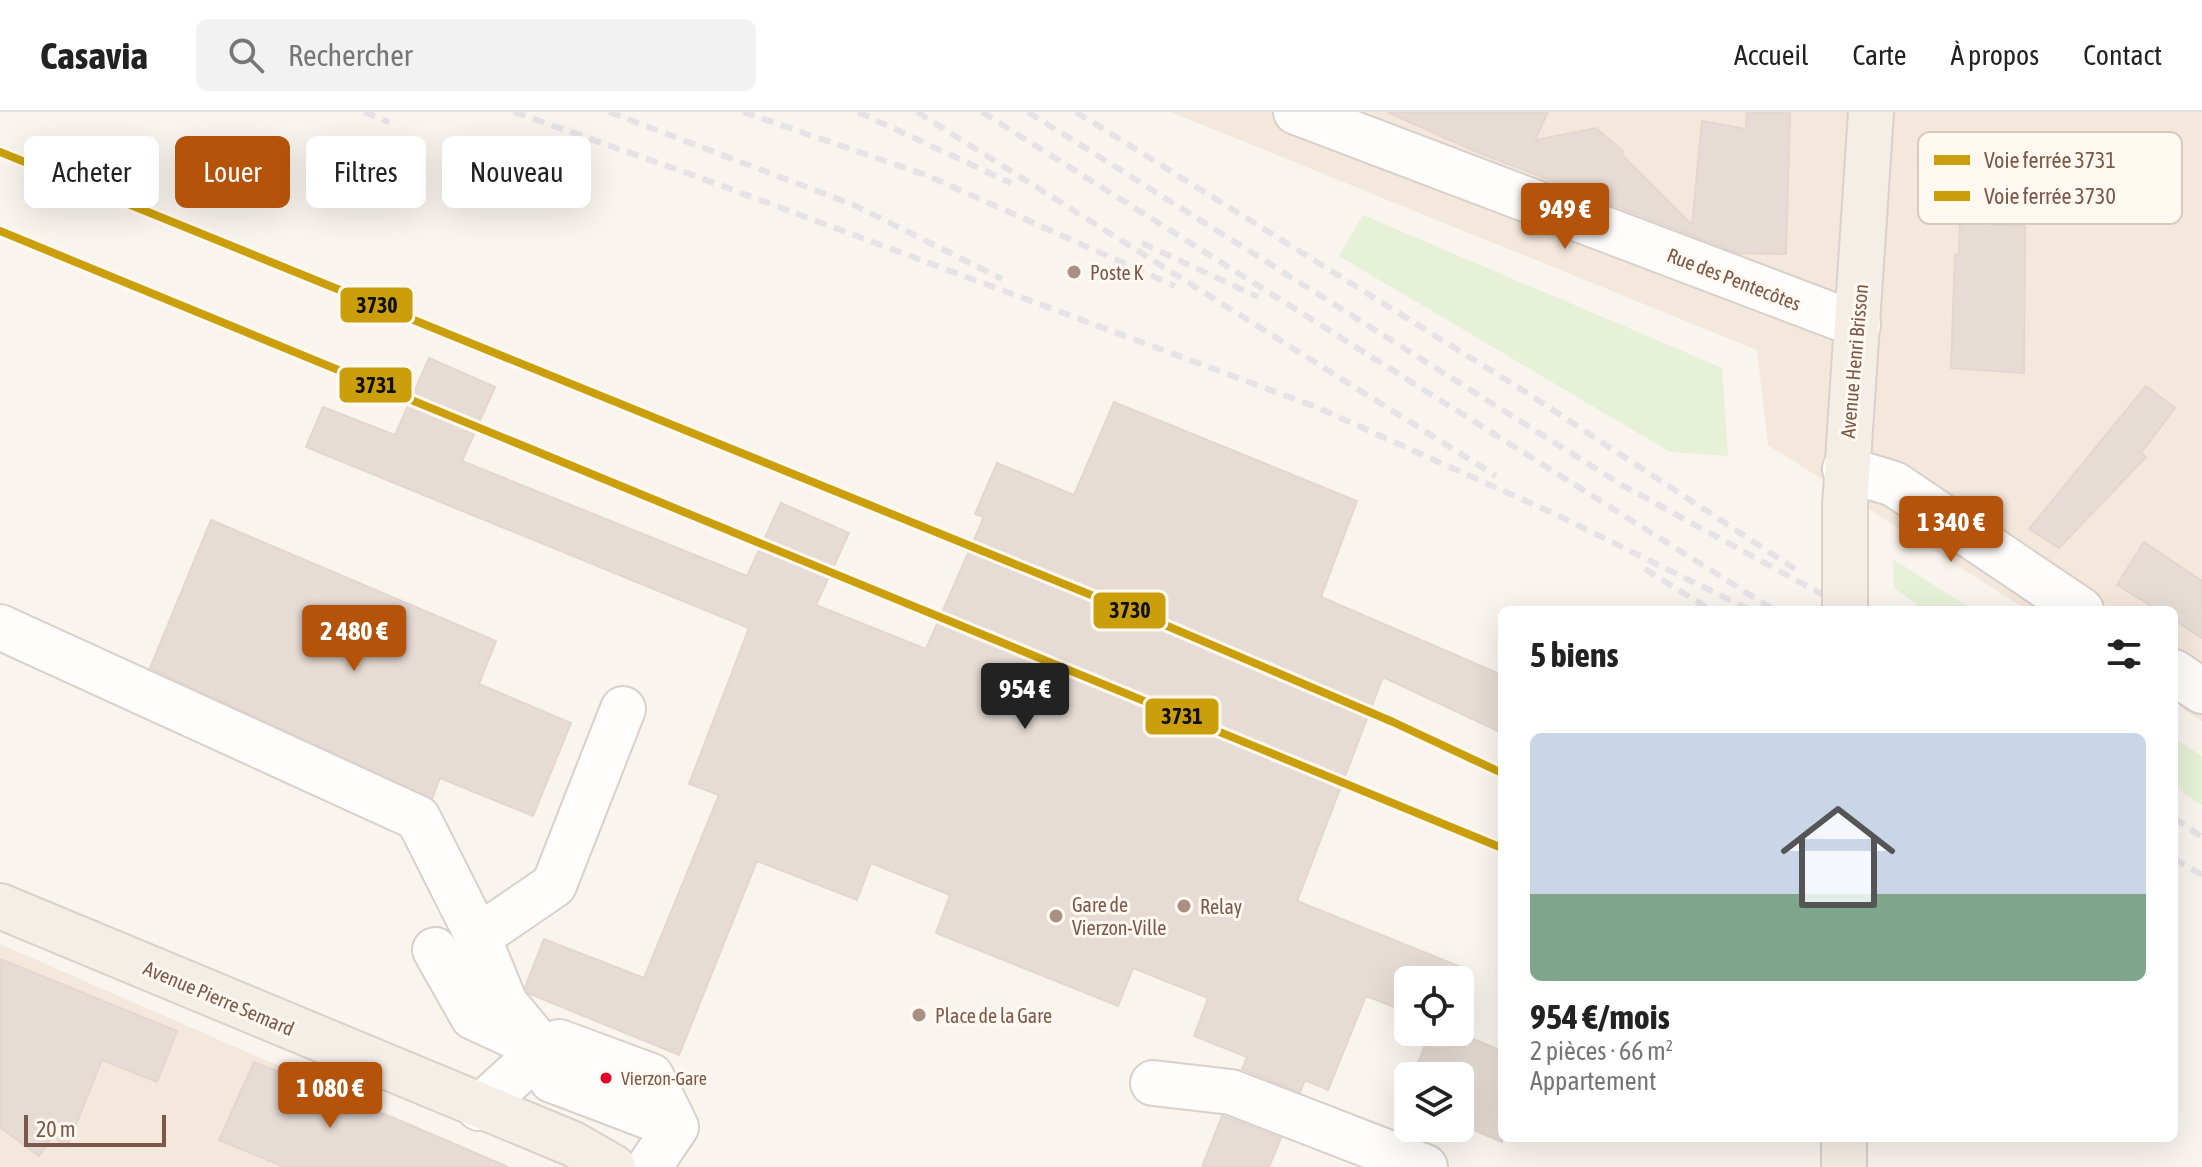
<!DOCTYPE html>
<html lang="fr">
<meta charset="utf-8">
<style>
:root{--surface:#fff;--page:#f2f2f2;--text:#222;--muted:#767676;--line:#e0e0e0;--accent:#b45309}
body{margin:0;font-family:"Asap Condensed",sans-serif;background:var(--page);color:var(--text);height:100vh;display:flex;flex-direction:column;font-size:30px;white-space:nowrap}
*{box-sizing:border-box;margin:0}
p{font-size:26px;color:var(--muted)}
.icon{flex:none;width:44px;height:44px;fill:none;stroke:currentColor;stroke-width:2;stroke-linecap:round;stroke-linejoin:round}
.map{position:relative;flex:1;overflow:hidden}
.panel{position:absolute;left:1498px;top:494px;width:680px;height:536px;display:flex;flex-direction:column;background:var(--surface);border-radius:12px;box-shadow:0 8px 32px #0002}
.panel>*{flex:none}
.guide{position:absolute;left:24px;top:24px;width:760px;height:72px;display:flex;gap:16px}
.tools{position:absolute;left:1394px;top:854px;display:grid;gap:16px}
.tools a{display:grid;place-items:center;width:80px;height:80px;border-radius:12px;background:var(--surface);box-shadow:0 8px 32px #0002;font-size:40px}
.scale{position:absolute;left:24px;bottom:20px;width:142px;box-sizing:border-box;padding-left:8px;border:4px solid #7d5848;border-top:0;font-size:22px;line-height:28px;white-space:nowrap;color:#7d5848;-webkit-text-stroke:6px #fff9f1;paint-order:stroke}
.price{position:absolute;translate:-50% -68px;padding:0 18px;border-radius:8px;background:var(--accent);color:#fff;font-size:26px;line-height:52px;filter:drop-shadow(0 2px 4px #0008)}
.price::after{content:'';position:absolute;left:50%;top:48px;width:24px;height:18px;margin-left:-12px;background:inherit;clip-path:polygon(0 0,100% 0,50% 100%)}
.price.on{background:#222;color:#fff}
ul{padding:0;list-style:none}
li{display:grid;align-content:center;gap:16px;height:424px;padding:0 32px}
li+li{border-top:2px solid var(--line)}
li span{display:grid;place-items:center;height:248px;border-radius:12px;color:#555}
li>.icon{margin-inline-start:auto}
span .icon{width:144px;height:144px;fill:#fffc;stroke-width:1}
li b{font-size:34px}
h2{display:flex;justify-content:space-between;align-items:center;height:96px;padding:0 32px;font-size:34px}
.pill{padding:0 28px;border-radius:12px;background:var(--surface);box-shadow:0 8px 32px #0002;font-size:28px;line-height:72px}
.pill.on{background:var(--accent);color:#fff}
header{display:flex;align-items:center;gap:48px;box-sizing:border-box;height:112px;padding:0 40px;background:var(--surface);border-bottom:2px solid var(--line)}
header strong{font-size:38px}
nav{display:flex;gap:44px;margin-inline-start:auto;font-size:28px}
.search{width:560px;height:72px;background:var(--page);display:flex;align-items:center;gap:20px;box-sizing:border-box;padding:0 28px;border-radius:12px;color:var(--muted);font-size:30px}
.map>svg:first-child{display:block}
.residential{fill:#f4e8dc}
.green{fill:#e7f1d7}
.building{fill:#e6dcd5;stroke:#e4d6cf;stroke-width:2}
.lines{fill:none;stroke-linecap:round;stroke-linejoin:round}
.minor-casing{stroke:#d9d0ca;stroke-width:48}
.major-casing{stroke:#dbd0ca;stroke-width:48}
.minor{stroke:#fefdfc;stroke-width:44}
.major{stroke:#f4eee6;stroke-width:44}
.rail{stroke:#e5e3e6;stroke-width:6;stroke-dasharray:12 8;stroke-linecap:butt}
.major-bridge-casing{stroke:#dbd0ca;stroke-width:48;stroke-linecap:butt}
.major-bridge{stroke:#f4eee6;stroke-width:44}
.rail-1-casing{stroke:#fff9f1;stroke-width:14}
.rail-2-casing{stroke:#fff9f1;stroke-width:14}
.rail-1{stroke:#ca9f0b;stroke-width:8}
.rail-2{stroke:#ca9f0b;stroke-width:8}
.poi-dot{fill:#a88f82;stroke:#fff9f1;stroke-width:3}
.bus-dot{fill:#e4002b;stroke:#fff9f1;stroke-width:3}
.labels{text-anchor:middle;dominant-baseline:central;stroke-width:6;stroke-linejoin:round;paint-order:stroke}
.bus-label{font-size:18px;fill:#7d5848;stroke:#fff9f1;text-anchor:start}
.poi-label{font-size:20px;fill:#7d5848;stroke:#fff9f1;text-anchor:start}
.street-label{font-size:20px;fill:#7d5848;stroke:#fff9f1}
.key{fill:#fff9f1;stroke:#d8c9be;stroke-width:2}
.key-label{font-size:22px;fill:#7d5848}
.line-badge{stroke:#fff9f1;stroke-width:3}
.pale-badge-label{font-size:22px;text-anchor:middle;font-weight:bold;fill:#111}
</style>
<header>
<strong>Casavia</strong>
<div class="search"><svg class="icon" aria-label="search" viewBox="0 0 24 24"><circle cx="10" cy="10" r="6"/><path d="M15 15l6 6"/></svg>Rechercher</div>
<nav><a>Accueil</a><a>Carte</a><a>À propos</a><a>Contact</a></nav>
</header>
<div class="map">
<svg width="2202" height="1055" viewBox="0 0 2202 1055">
<rect width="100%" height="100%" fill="#f9f4ee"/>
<path class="residential" d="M1171,0H2202V609L2174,591V498H2027L1768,333L1757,238Z
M0,832L487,1045L483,1055H0Z"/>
<path class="green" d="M1363,103L1722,256L1728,344L1670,340L1339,144Z
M1893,447L1973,498H1925L1894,476Z
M2174,626L2202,644V693L2174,674Z"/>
<path class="building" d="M1387,0H1548L1535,28L1596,16L1623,39L1622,43L1692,113L1702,9L1746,17L1747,0H1790L1786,142L1738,141L1477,40Z
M1960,111L2025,114L2024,261L1951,256L1955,143L1959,142Z
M429,246L495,275L462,349L747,464L781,391L849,421L816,493L926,537L984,405L975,402L997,351L1074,383L1114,290L1357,389L1321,485L1502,563V621L1383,565L1297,789L1461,855L1456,868H1408V900L1366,884L1328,978L1305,968L1300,980L1242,957L1247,945L1194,924L1208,886L1133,856L1118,894L936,821L950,783L871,751L857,788L757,749L679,943L530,882L525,875L544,827L644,866L719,683L689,672L749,516L306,335L323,295L395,323Z
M2146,274L2175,296L2141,341L2146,345L2059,436L2029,417Z
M211,408L496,529L479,572L571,611L533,704L440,666L432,687L150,556Z
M2144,430L2202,469V526L2174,508V498H2158L2117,473Z
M0,847L177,919L157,970L102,948L67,1035L53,1024L39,1044L0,1015Z
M1430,920H1456L1502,939V1030L1460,1012V964H1413Z
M254,950L405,1011L508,1055H284L219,1028Z
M1222,1004L1281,1026L1269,1055H1202Z"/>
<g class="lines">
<defs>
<path id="minor" d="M1296,0L1858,213
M1845,357L1894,372L2081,498
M0,515L418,706L478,825L505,891L543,937L552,968L676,1015
M2174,560L2202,579
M478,825L554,773L623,597
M435,838L473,905L534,933
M1153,971L1231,980L1425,1055
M479,996L543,937L559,930L651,964L676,1015
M649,1055L676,1015"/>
<path id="major" d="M1845,394L1871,0
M0,794L573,1032L613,1055
M1844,1055V1026"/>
</defs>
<use href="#minor" class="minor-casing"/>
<use href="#major" class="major-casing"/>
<use href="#minor" class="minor"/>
<use href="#major" class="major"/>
<path class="rail" d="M364,0L389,10
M514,0L690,62L1316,295L1555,402L1750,498
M609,0L854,93L1002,167
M743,0L926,63L1175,174
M858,0L1011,71
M917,0L1496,364
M982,0L1774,498
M1028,0L1622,373L1851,498
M1076,0L1524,279L1798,459
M1142,131L1258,185
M1645,457L1711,498
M2174,706L2202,725
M2174,747L2202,763"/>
<defs>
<path id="major-bridge" d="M1845,498V394"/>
</defs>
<use href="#major-bridge" class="major-bridge-casing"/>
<use href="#major-bridge" class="major-bridge"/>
<defs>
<path id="rail-1" d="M0,119L1502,736"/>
<path id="rail-2" d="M0,40L1165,513L1393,610L1502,661"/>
</defs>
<use href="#rail-1" class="rail-1-casing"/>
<use href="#rail-2" class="rail-2-casing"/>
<use href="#rail-1" class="rail-1"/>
<use href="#rail-2" class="rail-2"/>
</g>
<g class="poi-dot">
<circle cx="1074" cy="160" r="8"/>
<circle cx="1184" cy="794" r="8"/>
<circle cx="1056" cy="804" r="8"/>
<circle cx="919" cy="903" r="8"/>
</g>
<circle class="bus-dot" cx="606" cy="966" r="7"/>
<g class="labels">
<g class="bus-label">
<text x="621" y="966">Vierzon-Gare</text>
</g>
<g class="poi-label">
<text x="1090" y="160">Poste K</text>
<text x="1072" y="792">Gare de<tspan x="1072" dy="23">Vierzon-Ville</tspan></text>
<text x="1200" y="794">Relay</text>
<text x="935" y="903">Place de la Gare</text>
</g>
<g class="street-label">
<text transform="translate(1734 167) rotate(21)">Rue des Pentecôtes</text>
<text transform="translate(1854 249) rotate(-85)">Avenue Henri Brisson</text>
<text transform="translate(219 886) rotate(23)">Avenue Pierre Semard</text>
</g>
</g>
<rect x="1918" y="20" width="264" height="92" rx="12" class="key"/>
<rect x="1934" y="43" width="36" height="10" fill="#ca9f0b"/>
<rect x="1934" y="79" width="36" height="10" fill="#ca9f0b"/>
<g class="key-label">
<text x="1984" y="56">Voie ferrée 3731</text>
<text x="1984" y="92">Voie ferrée 3730</text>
</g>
<g class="line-badge">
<rect x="339" y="174" width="75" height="38" rx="8" fill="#ca9f0b"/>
<rect x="338" y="254" width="75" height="38" rx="8" fill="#ca9f0b"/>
<rect x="1092" y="479" width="75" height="39" rx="8" fill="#ca9f0b"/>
<rect x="1144" y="585" width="76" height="39" rx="8" fill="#ca9f0b"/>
</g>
<g class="pale-badge-label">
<text x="377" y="201">3730</text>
<text x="376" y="281">3731</text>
<text x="1130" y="506">3730</text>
<text x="1182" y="612">3731</text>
</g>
</svg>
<div class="tools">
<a><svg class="icon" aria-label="locate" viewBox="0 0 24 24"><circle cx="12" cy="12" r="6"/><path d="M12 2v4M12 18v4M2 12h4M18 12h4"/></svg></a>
<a><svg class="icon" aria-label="layers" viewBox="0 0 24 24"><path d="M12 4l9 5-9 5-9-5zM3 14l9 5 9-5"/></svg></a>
</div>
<div class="scale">20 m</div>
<b class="price" style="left:1565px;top:139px">949 €</b>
<b class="price" style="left:1951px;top:452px">1 340 €</b>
<b class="price" style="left:354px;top:561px">2 480 €</b>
<b class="price on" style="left:1025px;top:619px">954 €</b>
<b class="price" style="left:330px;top:1018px">1 080 €</b>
<div class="guide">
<a class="pill">Acheter</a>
<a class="pill on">Louer</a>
<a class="pill">Filtres</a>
<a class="pill">Nouveau</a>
</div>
<section class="panel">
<h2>5 biens<svg class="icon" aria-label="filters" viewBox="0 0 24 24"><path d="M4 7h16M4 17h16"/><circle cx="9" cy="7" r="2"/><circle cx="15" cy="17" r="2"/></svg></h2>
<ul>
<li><span style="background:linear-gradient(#c9d6e8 65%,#7fa58c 0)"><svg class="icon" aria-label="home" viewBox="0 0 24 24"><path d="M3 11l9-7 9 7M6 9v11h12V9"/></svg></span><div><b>954 €/mois</b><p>2 pièces · 66 m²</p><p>Appartement</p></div></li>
</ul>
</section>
</div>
